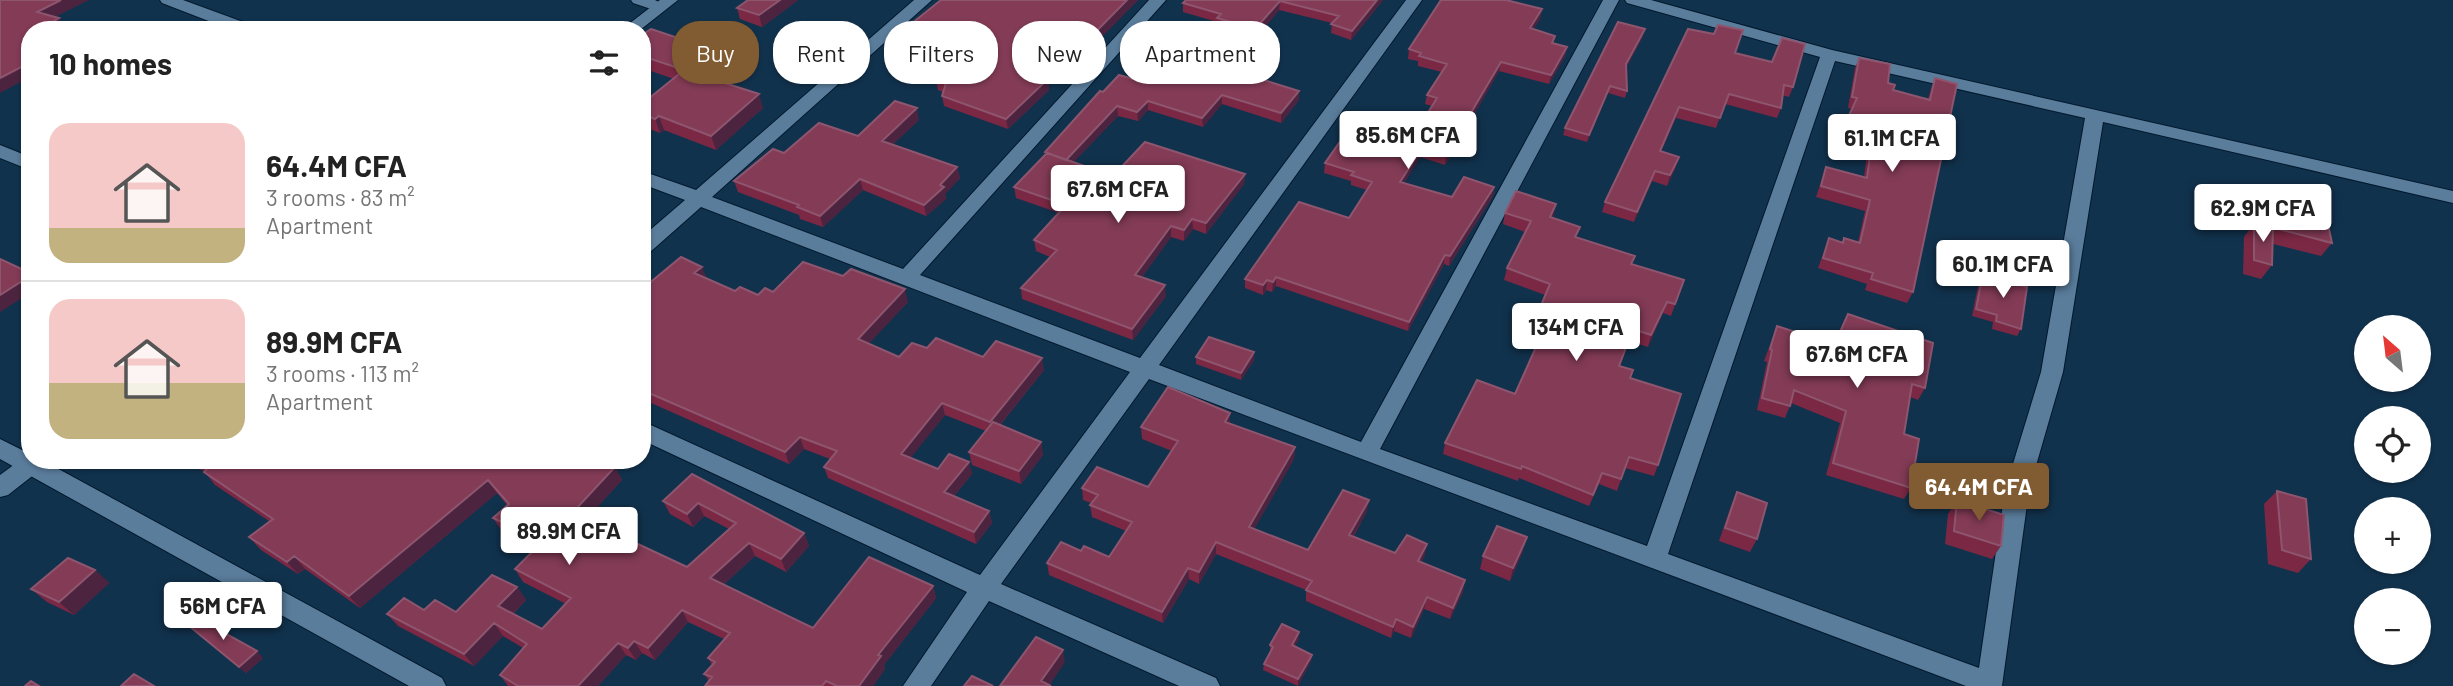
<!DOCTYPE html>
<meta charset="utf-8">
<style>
:root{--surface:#fff;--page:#f6f6f6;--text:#222;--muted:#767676;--line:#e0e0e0;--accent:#815c32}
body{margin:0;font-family:Barlow,sans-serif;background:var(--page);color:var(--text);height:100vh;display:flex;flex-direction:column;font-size:26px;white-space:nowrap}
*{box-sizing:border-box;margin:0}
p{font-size:23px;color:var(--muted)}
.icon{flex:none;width:38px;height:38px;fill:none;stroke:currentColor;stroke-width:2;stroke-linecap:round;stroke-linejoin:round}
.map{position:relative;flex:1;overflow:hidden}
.sheet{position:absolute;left:21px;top:21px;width:630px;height:448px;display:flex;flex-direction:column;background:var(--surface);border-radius:28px;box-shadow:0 2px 5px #0004}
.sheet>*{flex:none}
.hud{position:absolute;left:672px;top:21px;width:665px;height:63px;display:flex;gap:14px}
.needle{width:46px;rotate:332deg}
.tools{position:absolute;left:2354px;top:315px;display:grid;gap:14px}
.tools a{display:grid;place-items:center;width:77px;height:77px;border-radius:50%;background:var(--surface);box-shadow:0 2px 5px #0004;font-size:35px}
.price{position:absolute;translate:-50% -60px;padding:0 16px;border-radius:7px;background:#fff;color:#222;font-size:23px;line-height:46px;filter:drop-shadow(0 2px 4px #0008)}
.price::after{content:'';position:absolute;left:50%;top:42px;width:21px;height:16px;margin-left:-10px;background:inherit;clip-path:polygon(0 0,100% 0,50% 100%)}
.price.active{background:var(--accent);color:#fff}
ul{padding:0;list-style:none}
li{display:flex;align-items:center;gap:21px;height:175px;padding:0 28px}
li+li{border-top:2px solid var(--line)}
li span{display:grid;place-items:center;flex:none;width:196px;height:140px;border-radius:21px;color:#555}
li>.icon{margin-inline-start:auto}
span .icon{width:84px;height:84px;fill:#fffc;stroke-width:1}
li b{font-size:30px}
h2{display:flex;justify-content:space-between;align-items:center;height:84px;padding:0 28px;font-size:30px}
.pill{padding:0 24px;border-radius:28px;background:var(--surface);box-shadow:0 2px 5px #0004;font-size:24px;line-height:63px}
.pill.active{background:var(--accent);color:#fff}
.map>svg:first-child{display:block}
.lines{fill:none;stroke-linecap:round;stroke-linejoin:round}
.minor-casing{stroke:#02192d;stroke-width:2}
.tertiary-casing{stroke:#02192d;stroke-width:2}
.minor{fill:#5a7d9c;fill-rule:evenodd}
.tertiary{fill:#5a7d9c;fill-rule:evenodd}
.wall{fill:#7a2844}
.shaded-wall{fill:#4c2440}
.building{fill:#833b56;stroke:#8e556e;stroke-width:2}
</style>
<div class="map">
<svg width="2453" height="686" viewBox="0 0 2453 686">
<rect width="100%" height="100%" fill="#11324d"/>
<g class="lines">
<defs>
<path id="minor" d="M160,0H183L254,26L256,30H232L162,3Z
M631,0H655L668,7L660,12L633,3Z
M914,0H932L712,197L903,269L1149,0H1166L920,275L1140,358L1406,0H1422L1159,365L1361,442L1603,0H1619L1380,449L1647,546L1820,57L1627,3L1625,0H1651L1832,50L2453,191V203L2103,122L2063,372L2029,490L2002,686H1966L1149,379L1001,584L1216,678L1220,686H1179L989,601L931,686H903L967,592L642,440V421L980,575L1130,372L701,207L649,253L642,255V237L685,200L642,184V171L696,190ZM1835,61L2085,118L2041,372L2005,490L1979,668L1668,554Z
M0,145L30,157V170L0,158Z
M0,439L30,454V460H42L442,678L446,686H409L0,459Z"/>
<path id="tertiary" d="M660,0H678L640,30H621Z
M30,453V460H48L45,466L8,495L0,497V475Z"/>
</defs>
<use href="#minor" class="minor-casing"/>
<use href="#tertiary" class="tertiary-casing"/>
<use href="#minor" class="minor"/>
<use href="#tertiary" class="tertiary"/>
</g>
<path class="wall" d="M748,0H798L762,27L740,19L737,8Z
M1138,0L1081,58L1051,50L1028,73L1048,79L1049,90L1008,129L944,106L942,96L943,92L938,90L936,80L962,54L909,38L906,28Z
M1186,0H1383L1351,40L1331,33L1332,23L1279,10L1255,39L1217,27V22L1183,12V3Z
M1542,9L1540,19L1533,29L1554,43L1567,47L1565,56L1549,84L1499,71L1445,165L1420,157L1404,183L1452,197L1494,187L1493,196L1449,266L1444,264L1408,331L1276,286L1272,292L1266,290L1263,295L1245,288V279L1349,218L1367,190L1351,185V181L1324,173L1325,163L1416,132L1432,106L1425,104L1427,95L1442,72L1418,66V61L1408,59L1409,49Z
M1714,34L1735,53L1793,87L1789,97L1782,95L1781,108L1777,118L1725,104L1716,128L1676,118L1661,151L1676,167L1667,186L1652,181L1634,222L1602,212L1605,202Z
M642,35L711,49L716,63L700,76L763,108L716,150L664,130L660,133L642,126V104L674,79L642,68Z
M1643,36L1626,68L1627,91L1625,98L1608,93L1587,142L1563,135L1565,128Z
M1859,58L1888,83L1893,90L1928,99L1931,89L1935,78L1913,292L1907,303L1865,290L1867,284L1818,268L1829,238L1843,242H1858L1865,211L1816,197L1826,167L1864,178L1867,153L1836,143L1852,109L1848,108L1855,68Z
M1263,62V71L1257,78L1299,100L1281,123L1222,104L1203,127L1148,110L1138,121L1118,116L1073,162L1113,176L1245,174L1244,184L1206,234L1193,229L1184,241L1171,237L1142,277L1166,296L1133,340L1022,299L1021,288L1050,257L1036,251L1034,240L1059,213L1016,198L1014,187L1103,92L1144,82L1187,80Z
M919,120L893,144L957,167L960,178L945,194L946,199L926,216L863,190L823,227L800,219L799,215L738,192L734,181L858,136Z
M2270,188L2332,243L2321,256L2273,244L2272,265L2261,279L2243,274L2244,237L2254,223L2261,225L2260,202Z
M1556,204L1552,218L1577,238L1632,264L1684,280L1671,316L1663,313L1648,347L1629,341L1620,366L1630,378L1658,465L1654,476L1625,468L1617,491L1599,484L1589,506L1519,478L1518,481L1443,454L1445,443L1515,394L1535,349L1527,346L1529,334L1545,295L1504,280L1507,268L1525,232L1503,224L1505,213Z
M1983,273L2021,329L2017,336L1992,329L1993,322L1972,316L1979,281Z
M707,279L735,291L758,295L773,292L908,302L868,344L899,357L927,348L983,357L1044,370L1000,425L1041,442L1043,455L1021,484L972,465L969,452L986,431L945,415L910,458L938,469L969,462L972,474L954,496L989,511L992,523L976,544L828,478L824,467L830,459L804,449L789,464L642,399V283L647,285Z
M1777,326L1925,388L1918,400L1910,397L1904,434L1911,488L1904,499L1826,475L1840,423L1791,403L1785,418L1757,410L1767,362L1764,361Z
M1254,352V360L1241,380L1196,364V357Z
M1230,424L1295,447L1294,459L1254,529L1308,550L1367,511L1354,536L1395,553L1425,555L1421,563L1463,592L1450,619L1424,609L1411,638L1394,631L1391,638L1306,601V590L1216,554L1199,584L1189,579L1163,623L1049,575L1047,563L1081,551L1109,557L1126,531L1092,517L1090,505L1091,503L1083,500L1082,488L1148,487L1172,451L1142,439L1141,427Z
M192,460H598L615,467L622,480L585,520L687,567L729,529L704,516L693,527L670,514L663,501L692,474L804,533L809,546L786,572L755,556L723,585L813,628L933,586L936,598L884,665L885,669L873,686H705L709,681L704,674L712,665L708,658L724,639L688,622L655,660L642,653L636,660L626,655L598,686H508L500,675L523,648L503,636L474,666L398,626L387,614L424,610L456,612L517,587L526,600L513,614L542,629L566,604L523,582L515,569L537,547L502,531L493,518L507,505L497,493L360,608L305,569L298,574L261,550L249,537L269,521L215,485L204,471L199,469Z
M2277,491L2311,559L2298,573L2268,564L2264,504Z
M1737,492L1757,539L1750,552L1719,541L1731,506Z
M1957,500L2001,546L1992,559L1945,544L1948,514Z
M1523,551L1510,581L1480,569L1483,556Z
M95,570L109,583L74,615L47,602L31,589Z
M188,625L263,658L246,673Z
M1299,639L1294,647L1312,655L1311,661L1298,686L1263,670L1264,664L1270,652V645Z"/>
<path class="shaded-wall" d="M61,0H89L45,22L37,12Z
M780,0H798L762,27L759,15Z
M1127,0H1138L1081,58L1080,48Z
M1377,0H1383L1351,40L1352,31Z
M1280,1L1279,10L1255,39V29Z
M1542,9L1540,19L1528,38L1530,28Z
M59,18L66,29L64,30H47L45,26Z
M1645,29L1643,36L1624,71L1626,64Z
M1050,40L1051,50L1021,80L1019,69Z
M1567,47L1565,56L1549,84L1551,75Z
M711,49L716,63L689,84L684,70Z
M1263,62V71L1251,85V76Z
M1501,62L1499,71L1445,165L1446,155Z
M25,65L30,71V77L0,93V78Z
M1048,79L1049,90L1008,129L1006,119Z
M1610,86L1608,93L1587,142L1589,135Z
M1299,91V100L1281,123V113Z
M759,94L763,108L716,150L711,136Z
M1222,95V104L1203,127L1202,118Z
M1148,101V110L1138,121L1137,112Z
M1117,106L1118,116L1067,169L1066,160Z
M1679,107L1676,118L1657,161L1660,151Z
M917,108L919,120L885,152L882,141Z
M659,116L664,130L660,133L655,119Z
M1422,148L1420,157L1399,191L1400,182Z
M1679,157L1676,167L1667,186L1670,175Z
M957,167L960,178L945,194L946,199L926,216L924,205Z
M1655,171L1652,181L1634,222L1637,212Z
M1245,174L1244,184L1206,234V223Z
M860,179L863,190L823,227L820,216Z
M1494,187L1493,196L1449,266L1450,256Z
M1556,204L1554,215L1547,229L1550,217Z
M1192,219L1193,229L1184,241V230Z
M1171,226V237L1136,285L1135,275Z
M1445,255L1444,264L1408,331L1409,322Z
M702,267L707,279L694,273Z
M30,276V288L27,287L30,289V293L0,312V295Z
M1276,277V286L1272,292L1273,282Z
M1267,280L1266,290L1263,295V285Z
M1165,285L1166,296L1133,340L1132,329Z
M905,289L908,302L861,352L858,339Z
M1667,302L1663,313L1648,347L1651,335Z
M1254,352V360L1241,380V373Z
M1042,358L1044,370L992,434L990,422Z
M942,403L945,415L904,466L901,454Z
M1230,413V425L1225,422Z
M800,437L804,449L789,464L785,452Z
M1041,442L1043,455L1021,484L1019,471Z
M1295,447L1294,459L1249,538V527Z
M969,462L972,474L947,504L944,492Z
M615,467L622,480L585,520V529L575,510Z
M488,480L497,493L360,608L349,596Z
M1369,500L1367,511L1348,546L1349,535Z
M698,503L704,516L693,527L687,514Z
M989,511L992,523L976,544L974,532Z
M804,533L809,546L786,572L781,559Z
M1527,537L1523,551L1510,581L1513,568Z
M1216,542V554L1199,584V572Z
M749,543L755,556L716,591L710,578Z
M1427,544L1425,555L1416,573L1418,561Z
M294,556L305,569L298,574L287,562Z
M1188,568L1189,579L1163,623L1162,612Z
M95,570L109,583L74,615L59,602Z
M1465,580L1463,592L1450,619L1453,608Z
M933,586L936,598L884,665L885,669L873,686H859L878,655Z
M517,587L526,600L507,619L498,606Z
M1427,597L1424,609L1411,638L1413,627Z
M682,610L688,622L655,660L648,648Z
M1396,619L1394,631L1391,638L1393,627Z
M494,623L503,636L474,666L464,654Z
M1299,632V639L1291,652L1292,645Z
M634,641L642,653L636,660L628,648Z
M618,643L626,655L598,686H578Z
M1063,650L1065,662L1049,686L1041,681Z
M257,651L263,658L246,673L239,667Z
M1312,655L1311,661L1298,686V679Z"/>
<path class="building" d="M0,0H61L37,12L59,18L45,26L57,30H30V67L25,65L0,78Z
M748,0H780L759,15L737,8Z
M941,0H1127L1080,48L1050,40L1019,69L1048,79L1006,119L942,96L946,83L936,80L970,46L906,28Z
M1186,0H1377L1352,31L1331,24L1339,16L1280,1L1255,29L1217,18L1221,14L1183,3Z
M1441,0H1506L1542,9L1530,28L1555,36L1552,43L1567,47L1551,75L1501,62L1446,155L1422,148L1400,182L1452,197L1464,177L1494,187L1450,256L1445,255L1409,322L1276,277L1273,282L1267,280L1263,285L1245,279L1299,202L1349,218L1372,182L1351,175L1354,172L1325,163L1358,116L1416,132L1437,98L1427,95L1447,64L1419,56L1421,53L1409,49Z
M1618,22L1645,29L1626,64L1627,91L1610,86L1589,135L1565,128Z
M1718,25L1743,30L1735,53L1772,62L1782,38L1805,44L1793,87L1784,85L1781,108L1729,94L1720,118L1679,107L1660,151L1679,157L1670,175L1655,171L1637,212L1605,202L1688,29L1714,34Z
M651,29L711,49L684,70L642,56V35Z
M1217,48L1263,62L1251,76L1299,91L1281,113L1222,95L1202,118L1148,101L1137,112L1117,106L1066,160L1045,152L1100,91L1103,92L1119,75L1144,82L1156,69L1187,80Z
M1859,58L1890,64L1888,83L1895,85L1893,90L1930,100L1935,78L1957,84L1913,292L1871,279L1873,273L1823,258L1829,238L1843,243L1844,238L1860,243L1870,200L1821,186L1826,167L1867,178L1872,142L1841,133L1857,98L1852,97Z
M684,70L759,94L711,136L659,116L655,119L642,114V104Z
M895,101L917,108L882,141L957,167L940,185L944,187L924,205L860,179L820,216L797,207L799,205L734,181L773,149L784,153L819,123L858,136Z
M1145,142L1245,174L1206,223L1192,219L1184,230L1171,226L1135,275L1165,285L1132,329L1021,288L1057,250L1034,240L1066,205L1014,187L1047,153L1113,176Z
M2270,188L2323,201L2332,243L2271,227Z
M1516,191L1556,204L1550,217L1580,227L1575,237L1635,256L1631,264L1684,280L1675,304L1667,302L1651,335L1633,329L1619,366L1633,370L1630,378L1681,394L1658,465L1629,457L1621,479L1602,473L1593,495L1522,466L1521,469L1445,443L1477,380L1515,394L1540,338L1529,334L1550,284L1507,268L1531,221L1505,213Z
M2254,223L2273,228L2272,265L2254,260Z
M681,257L702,267L694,273L735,291L740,287L758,295L765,288L773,292L803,262L843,276L851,269L905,289L858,339L899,357L912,343L927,348L936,338L983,357L996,341L1042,358L990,422L942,403L901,454L938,469L949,454L969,462L944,492L989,511L974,532L824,467L837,451L800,437L785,452L642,390V283L647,285Z
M0,259L30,273V276L0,295Z
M1983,273L2027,287L2021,329L1996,321L1997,315L1976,309Z
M1848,314L1933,343L1925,388L1912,384L1904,434L1919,439L1911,488L1833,463L1846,411L1794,390L1790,406L1762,398L1772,350L1770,349L1777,326L1816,339L1817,335L1836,341Z
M1209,337L1254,352L1241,373L1196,357Z
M1168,387L1230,413L1225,422L1295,447L1249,527L1308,550L1343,490L1369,500L1349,535L1395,553L1407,535L1427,544L1418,561L1465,580L1453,608L1427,597L1413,627L1396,619L1393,627L1306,590L1312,581L1216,542L1199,572L1188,568L1162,612L1047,563L1061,542L1081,551L1084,546L1109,557L1132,522L1090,505L1098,495L1082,488L1097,467L1148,487L1178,441L1141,427Z
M993,422L1041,442L1019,471L969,452Z
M195,460H598L615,467L575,510L581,513L578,516L687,567L736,523L698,503L687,514L663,501L692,474L804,533L781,559L749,543L710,578L813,628L869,557L933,586L878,655L881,656L859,686H837L826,681L822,686H705L712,677L704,674L715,662L708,658L730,633L682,610L648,648L634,641L628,648L618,643L578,686H518L500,675L527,644L494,623L464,654L387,614L404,598L424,610L435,600L456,612L492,575L517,587L498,606L542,629L571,598L515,569L543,541L493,518L509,504L488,480L349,596L294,556L287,562L249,537L273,519L204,472L208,468Z
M2277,491L2306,499L2311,559L2282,550Z
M1737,492L1767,503L1757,539L1725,528Z
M1957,500L2004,515L2001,546L1954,531Z
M1497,526L1527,537L1513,568L1483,556Z
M68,558L95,570L59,602L31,589Z
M194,616L257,651L239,667L188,625Z
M1282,624L1299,632L1292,645L1312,655L1298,679L1264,664L1273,647L1270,645Z
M1036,637L1063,650L1041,681L1051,686H1000Z
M134,674L154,686H121Z
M972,676L993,686H964Z
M31,681L39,686H25Z"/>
</svg>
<div class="tools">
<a><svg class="needle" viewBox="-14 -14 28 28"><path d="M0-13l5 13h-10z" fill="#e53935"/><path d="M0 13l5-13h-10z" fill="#767676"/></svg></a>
<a><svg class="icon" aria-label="locate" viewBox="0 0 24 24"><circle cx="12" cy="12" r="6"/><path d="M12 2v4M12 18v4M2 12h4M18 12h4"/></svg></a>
<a>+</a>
<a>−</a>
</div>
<b class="price" style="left:1408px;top:171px">85.6M CFA</b>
<b class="price" style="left:1892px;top:174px">61.1M CFA</b>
<b class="price" style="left:1118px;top:225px">67.6M CFA</b>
<b class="price" style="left:2263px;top:244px">62.9M CFA</b>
<b class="price" style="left:2003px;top:300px">60.1M CFA</b>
<b class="price" style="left:1576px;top:363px">134M CFA</b>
<b class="price" style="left:1857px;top:390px">67.6M CFA</b>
<b class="price active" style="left:1979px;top:523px">64.4M CFA</b>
<b class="price" style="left:569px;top:567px">89.9M CFA</b>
<b class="price" style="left:223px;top:642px">56M CFA</b>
<div class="hud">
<a class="pill active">Buy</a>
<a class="pill">Rent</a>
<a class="pill">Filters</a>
<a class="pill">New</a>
<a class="pill">Apartment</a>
</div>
<section class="sheet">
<h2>10 homes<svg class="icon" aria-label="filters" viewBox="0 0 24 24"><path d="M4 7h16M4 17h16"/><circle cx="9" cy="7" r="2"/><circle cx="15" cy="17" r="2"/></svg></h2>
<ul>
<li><span style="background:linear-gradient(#f6c9c9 75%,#c2b280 0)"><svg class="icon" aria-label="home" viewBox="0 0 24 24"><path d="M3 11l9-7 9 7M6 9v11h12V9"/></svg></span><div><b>64.4M CFA</b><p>3 rooms · 83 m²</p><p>Apartment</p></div></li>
<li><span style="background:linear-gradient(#f6c9c9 60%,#c2b280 0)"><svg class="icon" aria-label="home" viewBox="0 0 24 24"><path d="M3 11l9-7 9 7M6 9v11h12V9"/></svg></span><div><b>89.9M CFA</b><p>3 rooms · 113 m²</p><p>Apartment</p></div></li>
</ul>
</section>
</div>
